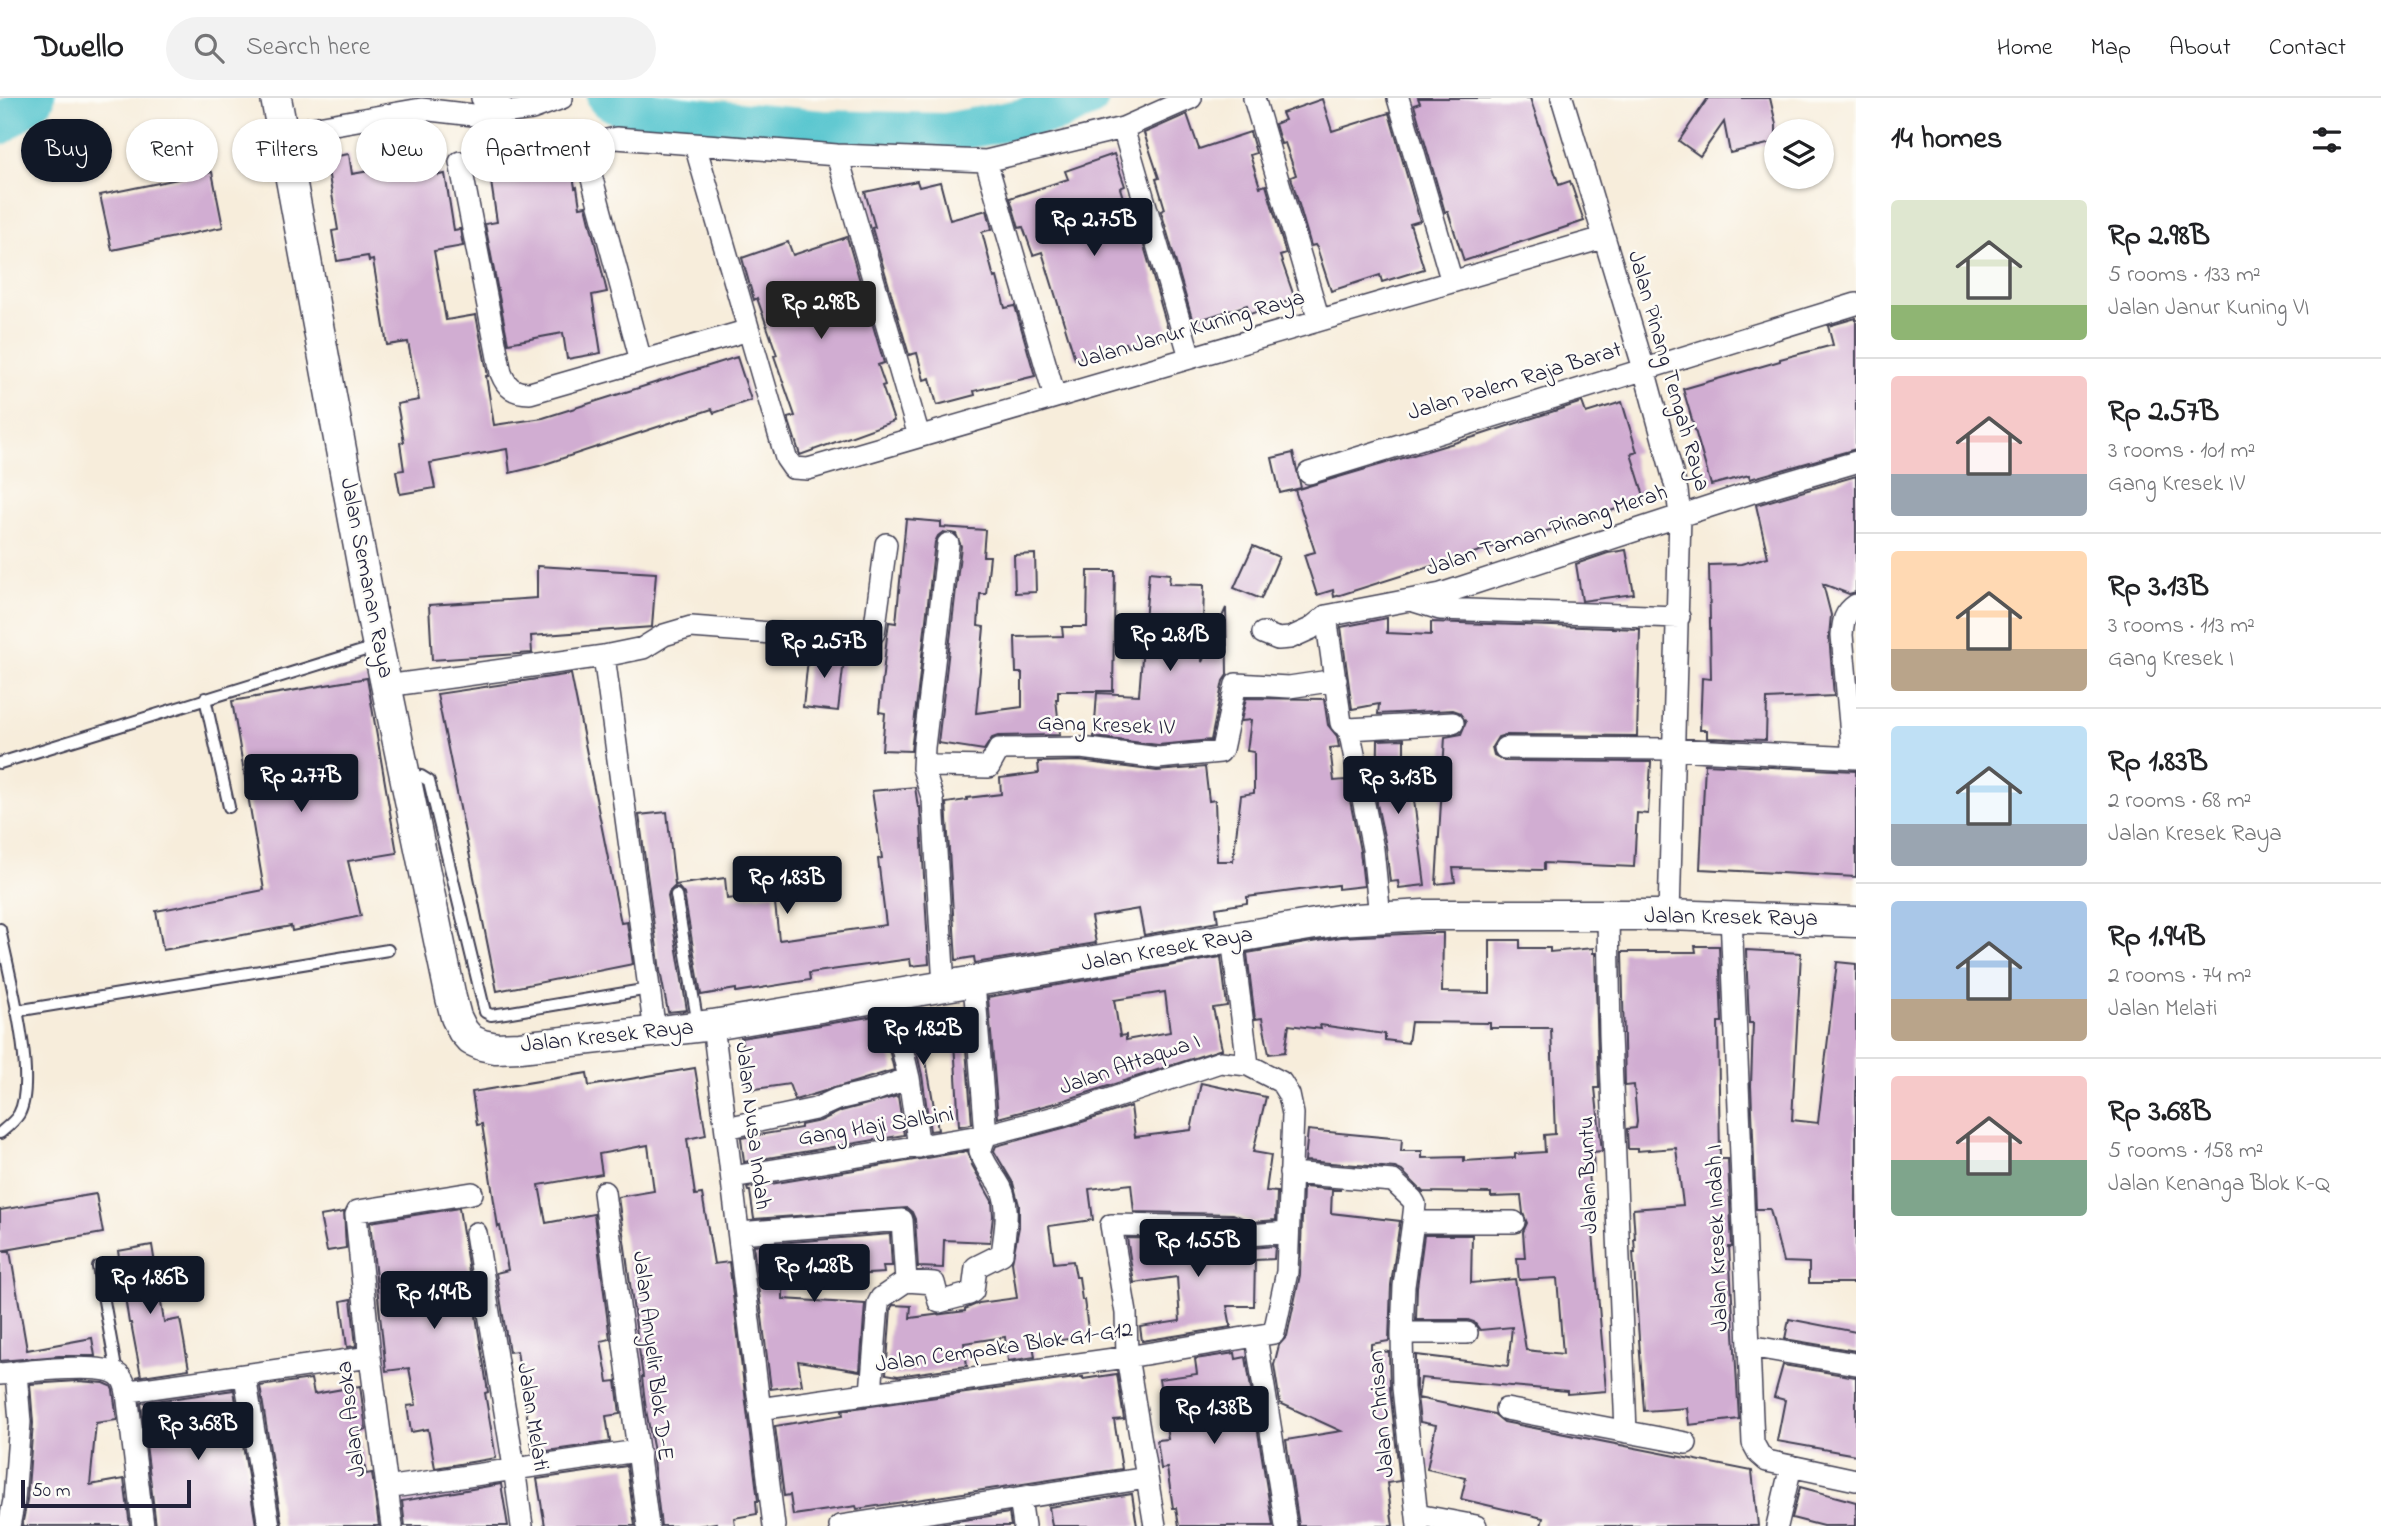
<!DOCTYPE html>
<meta charset="utf-8">
<style>
:root{--surface:#fff;--page:#f2f2f2;--text:#202124;--muted:#757577;--line:#e0e0e0;--accent:#111827}
body{margin:0;font-family:"Indie Flower",sans-serif;background:var(--page);color:var(--text);height:100vh;display:flex;flex-direction:column;font-size:26px;white-space:nowrap}
*{box-sizing:border-box;margin:0}
p{font-size:23px;color:var(--muted)}
.icon{flex:none;width:38px;height:38px;fill:none;stroke:currentColor;stroke-width:2;stroke-linecap:round;stroke-linejoin:round}
.map{position:relative;flex:1;overflow:hidden}
.panel{display:flex;flex-direction:column;background:var(--surface);width:525px}
.panel>*{flex:none}
.top-card{position:absolute;left:21px;top:21px;width:665px;height:63px;display:flex;gap:14px}
.tools{position:absolute;left:1764px;top:21px;display:grid;gap:14px}
.tools a{display:grid;place-items:center;width:70px;height:70px;border-radius:50%;background:var(--surface);box-shadow:0 2px 5px #0004;font-size:35px}
.scale{position:absolute;left:21px;bottom:18px;width:170px;box-sizing:border-box;padding-left:7px;border:4px solid #22223b;border-top:0;font-size:19px;line-height:24px;white-space:nowrap;color:#22223b;-webkit-text-stroke:5px #fdfcf7;paint-order:stroke}
.price{position:absolute;translate:-50% -60px;padding:0 16px;border-radius:7px;background:var(--accent);color:#fff;font-size:23px;line-height:46px;filter:drop-shadow(0 2px 4px #0008)}
.price::after{content:'';position:absolute;left:50%;top:42px;width:21px;height:16px;margin-left:-10px;background:inherit;clip-path:polygon(0 0,100% 0,50% 100%)}
.price.active{background:#222;color:#fff}
ul{padding:0;list-style:none}
li{display:flex;align-items:center;gap:21px;height:175px;padding:0 35px}
li+li{border-top:2px solid var(--line)}
li span{display:grid;place-items:center;flex:none;width:196px;height:140px;border-radius:7px;color:#555}
li>.icon{margin-inline-start:auto}
span .icon{width:84px;height:84px;fill:#fffc;stroke-width:1}
li b{font-size:30px}
h2{display:flex;justify-content:space-between;align-items:center;height:84px;padding:0 35px;font-size:30px}
.pill{padding:0 24px;border-radius:32px;background:var(--surface);box-shadow:0 2px 5px #0004;font-size:24px;line-height:63px}
.pill.active{background:var(--accent);color:#fff}
header{display:flex;align-items:center;gap:42px;box-sizing:border-box;height:98px;padding:0 35px;background:var(--surface);border-bottom:2px solid var(--line)}
header strong{font-size:33px}
nav{display:flex;gap:38px;margin-inline-start:auto;font-size:24px}
.search{width:490px;height:63px;background:var(--page);display:flex;align-items:center;gap:18px;box-sizing:border-box;padding:0 24px;border-radius:38px;color:var(--muted);font-size:26px}
main{display:flex;flex:1;min-height:0}
.map>svg:first-child{display:block}
.lines{fill:none;stroke-linecap:round;stroke-linejoin:round}
.river{stroke:#59c6cf;stroke-width:40}
.building{fill:#d1add2;fill-rule:evenodd}
.lane-casing{stroke:#424053;stroke-width:14}
.street-casing{stroke:#424053;stroke-width:24}
.secondary-casing{stroke:#424053;stroke-width:33}
.lane{stroke:#fff;stroke-width:10}
.street{stroke:#fff;stroke-width:21}
.secondary{stroke:#fff;stroke-width:30}
.labels{text-anchor:middle;dominant-baseline:central;stroke-width:5;stroke-linejoin:round;paint-order:stroke}
.street-label{font-size:23px;fill:#22223b;stroke:#fdfcf7}
</style>
<header>
<strong>Dwello</strong>
<div class="search"><svg class="icon" aria-label="search" viewBox="0 0 24 24"><circle cx="10" cy="10" r="6"/><path d="M15 15l6 6"/></svg>Search here</div>
<nav><a>Home</a><a>Map</a><a>About</a><a>Contact</a></nav>
</header>
<main>
<div class="map">
<svg width="1856" height="1428" viewBox="0 0 1856 1428">
<rect width="100%" height="100%" fill="#fdfcf7"/>
<filter id="ink" filterUnits="userSpaceOnUse"><feTurbulence type="fractalNoise" baseFrequency=".0143" numOctaves="2"/><feDisplacementMap in="SourceGraphic" scale="14" xChannelSelector="R" yChannelSelector="G"/><feConvolveMatrix kernelMatrix="1 2 1 2 8 2 1 2 1" color-interpolation-filters="sRGB"/></filter>
<filter id="wash" filterUnits="userSpaceOnUse"><feTurbulence type="fractalNoise" baseFrequency=".00686" numOctaves="4" result="noise"/><feDisplacementMap in="SourceGraphic" scale="28" xChannelSelector="R" yChannelSelector="G"/><feGaussianBlur stdDeviation="1.57" result="paint"/><feColorMatrix in="noise" values="0 0 0 0 0 0 0 0 0 0 0 0 0 0 0 0 0 1.4 0 .05"/><feComposite in="paint" operator="in"/></filter>
<g filter="url(#wash)">
<rect width="100%" height="100%" fill="#f7eddb"/>
<g class="lines">
<path class="river" d="M607,0L622,9L684,19L822,32L946,35L1057,14L1089,0
M0,27L35,0"/>
</g>
<g id="blocks">
<path class="building" d="M1418,0H1530L1559,87L1570,83L1584,123L1464,163L1448,114H1445L1414,7L1420,5Z
M1708,0H1770L1776,26V44L1730,55L1724,24L1700,58L1679,43Z
M1322,1L1332,33L1389,15L1420,123L1410,126L1424,171L1382,184L1380,177L1331,193L1317,150L1315,147L1311,148L1291,79L1296,77L1285,45L1281,46L1275,26L1285,22L1282,15Z
M1187,16L1199,51L1250,34L1256,55L1250,57L1260,89L1266,87L1286,156L1280,158L1295,201L1250,216L1247,207L1193,224L1161,113L1165,111L1156,81L1159,80L1144,35Z
M568,47L575,90L577,89L580,109L586,108L607,194L592,197L601,255L567,261L563,235L508,245L485,126L497,124L490,77L483,78L480,61Z
M434,51L439,77L445,76L454,132L460,131L463,148L434,153L446,222L476,217L488,278H486L494,327L543,320L737,259L751,302L714,315L712,311L539,368L510,375L507,351L430,365L435,390L400,396L396,373L404,372L400,345L404,344L397,306L419,302L408,244L387,247L373,162L369,163L368,158L337,163L332,133L338,132L326,60L349,56L352,76L398,68L396,58Z
M1114,56L1125,88L1120,90L1130,122L1136,120L1169,235L1127,249L1125,245L1075,261L1042,154L1033,157L1023,129L1019,130L1010,100L1068,81L1065,73Z
M212,74L223,129L112,152L100,97Z
M917,83L919,89L940,84L950,122L987,112L992,131L982,134L994,180L997,179L1005,210L1015,208L1035,278L974,293L975,297L937,307L930,280L924,282L917,255L909,257L872,130L875,129L865,94Z
M847,139L884,265L878,267L885,287L882,288L894,323L800,357L788,320L795,318L774,258L777,257L757,200L754,202L742,160L788,144L793,157Z
M1856,220V351L1750,381L1749,377L1711,387L1683,291L1780,263V261L1833,247L1828,228Z
M1582,304L1586,315L1622,304L1637,354L1631,356L1645,401L1573,426L1527,438L1334,499L1333,492L1317,497L1304,457L1315,454L1295,392L1474,339Z
M1293,355L1301,390L1280,395L1272,360Z
M1856,378V494L1849,496L1823,486L1831,517L1829,538L1834,598L1767,601L1766,642L1707,640V632H1700L1702,580L1711,581L1709,467L1741,466L1768,459L1756,407Z
M906,421L941,424V429L985,432L983,458H990L986,496H980L978,528L984,529L976,615L1022,609V575H1016L1015,539L1063,538L1062,529H1087L1088,473H1115L1113,593H1058V601H1056L1060,637L998,638L992,640L984,652L938,645L961,448L956,436L943,434L938,438L935,444L911,653L882,652L885,615L879,614L887,538L889,524L896,525Z
M1253,448L1279,459L1261,501L1234,490Z
M1626,452L1634,496L1582,503L1576,466L1608,455Z
M1035,456L1036,494L1015,495L1014,457Z
M537,468L656,475L652,529L531,538L532,555L432,562L429,507L537,500Z
M1149,474L1170,476L1169,486L1204,487L1202,564L1226,510L1227,577L1223,583L1211,642L1158,647L1094,639L1097,595L1139,597Z
M1387,520V535L1431,537V524L1640,531L1637,638L1505,637L1498,639L1492,649L1494,657L1505,663L1651,664L1648,716L1637,715L1634,769L1544,765V772L1453,770L1455,784L1436,786L1445,639L1461,636L1466,624L1459,614L1453,612L1378,616L1379,606L1352,611L1341,529Z
M809,551L845,554L838,613L803,609Z
M571,576L621,825L627,824L633,866L497,893L437,596Z
M367,580L397,755L348,763L361,818L292,833L291,828L163,852L156,813L264,792L232,603Z
M1246,600L1324,601L1328,627L1337,638L1339,649L1330,650L1334,683L1346,682L1360,753L1364,788L1338,791V787L1247,799V805L1216,810L1218,824L1144,837L1139,811L1091,819L1096,845L975,865L974,859L956,862L946,705L967,702V700L1001,696L1000,680L1039,675L1038,664L1080,663L1157,673L1205,669L1209,703L1215,702L1217,763H1233L1241,697L1254,695V654L1247,653L1251,622L1241,623Z
M1404,641V680L1411,679L1425,787L1399,790L1398,783L1390,784L1386,748L1377,706L1378,642Z
M1705,666L1856,673V779L1700,771Z
M915,689L918,709H920L929,866L911,868L910,861L809,875L810,882L736,894V891L701,897L684,796L679,790L674,789L669,794L668,798L687,912L668,914L660,873L639,717L667,714L675,787L725,780L727,801L774,796L779,842L886,827L878,761L882,760L872,693Z
M1425,835H1443L1442,894L1490,895V842H1520V850H1550V854L1593,850V855H1595L1599,990H1595L1602,1053L1593,1054L1594,1074H1588L1606,1293L1567,1296V1293L1421,1280L1418,1300L1494,1316L1504,1324L1752,1373L1758,1428H1541L1543,1420L1461,1401L1466,1380L1427,1371L1436,1327L1420,1324L1416,1289V1257L1508,1268L1512,1229L1480,1232L1474,1224L1468,1222H1416L1417,1189L1424,1137H1472L1471,1185L1515,1181L1526,1252L1563,1256L1557,1180L1519,1182L1517,1160H1525L1523,1134L1527,1125L1523,1115L1521,1098L1491,1099V1095L1423,1094L1402,1073L1395,1070L1305,1063L1308,1032L1402,1041L1401,1053H1422V1060L1464,1059V1063L1515,1060V1056L1545,1054L1544,1037L1555,1036L1551,930H1490V925L1411,924L1408,945L1385,942V936L1320,927L1321,931L1289,927L1285,954L1269,956L1262,920L1255,921L1247,855L1341,839Z
M1695,848H1719L1722,924H1718L1720,1061H1728L1732,1149H1729L1739,1321L1689,1327L1687,1310L1644,1313L1633,1154H1635L1634,1141H1635L1633,1111L1683,1107L1676,1050L1637,1053V1051H1628L1627,1031L1636,1030L1637,1024L1634,987L1625,988L1622,854H1696Z
M1746,852L1801,855L1792,1022L1818,1025L1837,864L1856,866V1185H1809V1165L1783,1164L1770,1111H1756L1751,988L1753,925H1749Z
M1221,859L1227,908L1213,910L1222,951L1059,1004L998,1020L988,899ZM1165,894L1170,934L1126,942V937L1120,938L1114,902Z
M917,911L938,1032L930,1033L922,977L907,912Z
M881,917L894,972L795,1002L789,986L749,992L741,940Z
M964,926L972,1026L959,1028L953,927Z
M695,970L706,1037L687,1041L695,1097L702,1096L714,1166L729,1164L758,1403H756L757,1416L734,1420L735,1428H717L716,1425L698,1428H661L652,1354H654L646,1312L642,1279H643L618,1099L654,1093L648,1047L599,1056L602,1076L539,1087L546,1125L594,1116L610,1241L601,1243L608,1284L616,1283L620,1316L606,1318L610,1344L533,1355L517,1253L509,1254L496,1175L508,1172L500,1128L498,1129L482,1026L477,1027L472,994L587,975L589,988Z
M1201,985L1266,999L1253,1054L1271,1057L1266,1093L1277,1094L1276,1122L1252,1124L1233,1116L1134,1114L1131,1086L1089,1091L1093,1122L1049,1128L1054,1165L1073,1163L1076,1179H1079L1082,1202H1084L1089,1238L1033,1246L1035,1259L1008,1263L1005,1239L964,1245L967,1268L898,1278L886,1276L891,1210L893,1207L911,1208L910,1220L965,1213V1211L979,1205L1017,1200L1012,1164L1019,1129V1107L1013,1085L994,1053L996,1048L1067,1029L1131,1008L1135,1039L1191,1032Z
M898,998L904,1037L744,1064L741,1040L801,1030V1027L820,1023L841,1013Z
M968,1053L972,1067L992,1103L993,1118L990,1144L944,1142L943,1170L918,1169L915,1121L912,1114L907,1110L754,1121L750,1093H748L747,1090Z
M1303,1089L1341,1092H1332L1331,1115L1400,1123L1391,1187L1389,1243L1371,1246V1252L1389,1254L1390,1291L1400,1383L1387,1385L1393,1428H1299L1286,1342L1341,1333L1280,1305L1274,1267L1279,1247L1287,1238L1300,1177Z
M96,1096L103,1135L0,1153V1112Z
M459,1110L488,1294L485,1295L496,1360L435,1370L428,1331L411,1334L407,1308L416,1307L409,1270L386,1273L370,1124Z
M344,1114L346,1150L327,1153L320,1118Z
M890,1136L892,1168H883L884,1175L783,1181V1201L865,1206L860,1273L798,1263L802,1287L771,1291L753,1147Z
M1127,1140L1230,1142L1250,1150L1275,1148L1274,1161L1255,1162L1254,1208H1227L1231,1229L1142,1243L1140,1229L1180,1223L1177,1179L1134,1185Z
M152,1147L164,1224L180,1221L189,1271L136,1279L141,1278L131,1225H129L118,1153Z
M0,1153H10L27,1252L92,1240L95,1258H59L0,1263Z
M351,1201L356,1248L347,1249L341,1203Z
M1789,1221L1856,1234V1253L1785,1241Z
M1235,1255L1236,1261L1246,1259L1273,1428H1179L1176,1410H1173L1167,1370L1161,1371L1157,1342L1168,1341L1159,1281L1197,1276L1195,1261Z
M1783,1267L1856,1279V1357L1777,1343L1785,1302L1774,1299Z
M1117,1276L1124,1321L1114,1322L1122,1371L857,1411L856,1408L793,1417L790,1397L784,1398L775,1328L843,1317L842,1312L1083,1279V1281Z
M311,1281L314,1296L360,1288L366,1331L359,1333L366,1376L372,1375L379,1428H282L260,1288Z
M78,1283L104,1285L111,1288L113,1292L117,1322L96,1325L90,1387L124,1381L130,1428H22L27,1403L33,1325L30,1286Z
M234,1292L256,1427L156,1428L141,1305Z
M627,1368L635,1428H545L537,1381Z
M501,1386L508,1428H405L402,1403Z
M1800,1389L1856,1404V1428H1823L1792,1420Z
M1132,1396L1137,1428H1052L1049,1409Z
M1009,1415L1011,1428H925Z"/>
</g>
</g>
<g filter="url(#ink)">
<use href="#blocks" fill-opacity="0" stroke="#424053" stroke-width="2"/>
<g class="lines">
<defs>
<path id="lane" d="M205,600L229,709
M0,665L375,549
M408,681L421,678L429,683L485,914L491,917L505,915L649,891
M676,797L698,927
M0,831C8,873 38,981 19,1016C15,1023 6,1030 0,1035
M16,913L388,852
M98,1169L117,1276"/>
<path id="street" d="M482,0L511,14
M1254,0L1319,222
M1398,0L1452,184
M1562,0L1644,271L1677,393L1680,418L1669,817
M1123,30L1190,259
M283,35L421,11L482,18L532,11L562,0
M695,47L786,360L793,370L808,371L1603,140
M837,57L919,338
M986,63L1055,299
M460,64L501,275C507,290 514,295 530,295L749,232
M641,263L588,66C586,47 599,43 616,40L837,57L986,63L1123,30L1191,0
M1309,375L1856,206
M1414,503L1440,511L1679,519
M1326,518L1341,625L1349,631L1373,751L1380,819
M1263,535L1278,541L1290,540L1310,531L1326,518L1441,496L1750,395L1856,364
M604,558L655,934
M386,588L604,558L643,550L664,537L691,529L866,542L874,535L886,446
M1349,631L1453,625
M1505,650L1673,651L1856,660
M1853,659L1842,537C1843,524 1844,515 1856,507
M923,670L924,649L948,446
M1608,818L1610,937L1626,1334
M1731,818L1753,1345L1759,1356L1767,1363L1856,1382
M1232,840L1248,967
M944,889L933,702L923,670L935,668L989,669L999,651L1081,650L1158,660L1220,654L1222,651L1236,586L1289,589L1336,582
M890,898L909,980L919,1049
M713,927L774,1428
M726,1030L815,1011L837,1001L876,992L909,980
M1290,1075L1393,1083L1412,1101L1415,1106L1413,1124L1404,1188L1402,1235
M732,1079L986,1037L1063,1017L1220,964L1248,967L1281,984L1289,997L1293,1016L1287,1174L1274,1235L1127,1259L759,1311
M604,1094L648,1428
M1413,1124H1514
M476,1135L514,1369L522,1428
M739,1135L902,1122L906,1183
M1256,1239L1286,1428
M1749,1248L1856,1266
M0,1276C25,1274 97,1264 117,1276C124,1280 126,1289 127,1295
M245,1278L269,1428
M871,1295L878,1206L881,1200L906,1183L934,1185L939,1204L969,1196L973,1193L976,1169L1002,1156C1005,1132 1012,1104 997,1083C990,1073 984,1065 980,1053L986,1037L974,885
M1506,1311L1686,1345
M386,1390L637,1353
M1020,1400L1024,1428
M1417,1417L1476,1428
M9,1428L14,1402L20,1324L16,1274
M143,1428L127,1295L130,1293L370,1259
M392,1428L370,1259L356,1117L358,1113L472,1095
M840,1428L1147,1380
M1155,1428L1127,1259L1126,1215L1111,1127L1233,1129L1250,1137L1287,1134
M1418,1428L1403,1290L1402,1235H1467
M1777,1428L1791,1368"/>
<path id="secondary" d="M276,0L371,514L451,900L456,919L463,933L471,942L482,947L496,950L520,949L713,927L1339,822L1424,817H1669L1856,824"/>
</defs>
<use href="#lane" class="lane-casing"/>
<use href="#street" class="street-casing"/>
<use href="#secondary" class="secondary-casing"/>
<use href="#lane" class="lane"/>
<use href="#street" class="street"/>
<use href="#secondary" class="secondary"/>
</g>
</g>
<g class="labels">
<g class="street-label">
<text transform="translate(1191 232) rotate(-16)">Jalan Janur Kuning Raya</text>
<text transform="translate(1668 273) rotate(74)">Jalan Pinang Tengah Raya</text>
<text transform="translate(1515 284) rotate(-17)">Jalan Palem Raja Barat</text>
<text transform="translate(1547 433) rotate(-18)">Jalan Taman Pinang Merah</text>
<text transform="translate(366 480) rotate(79)">Jalan Semanan Raya</text>
<text transform="translate(1106 628) rotate(2)">Gang Kresek IV</text>
<text transform="translate(1731 820) rotate(1)">Jalan Kresek Raya</text>
<text transform="translate(1167 852) rotate(-10)">Jalan Kresek Raya</text>
<text transform="translate(607 939) rotate(-6)">Jalan Kresek Raya</text>
<text transform="translate(1130 967) rotate(-19)">Jalan Attaqwa I</text>
<text transform="translate(752 1028) rotate(83)">Jalan Nusa Indah</text>
<text transform="translate(876 1029) rotate(-9)">Gang Haji Salbini</text>
<text transform="translate(1589 1077) rotate(-92)">Jalan Buntu</text>
<text transform="translate(1718 1140) rotate(-92)">Jalan Kresek Indah I</text>
<text transform="translate(1004 1250) rotate(-8)">Jalan Cempaka Blok G1-G12</text>
<text transform="translate(652 1258) rotate(83)">Jalan Anyelir Blok D-E</text>
<text transform="translate(1382 1316) rotate(-95)">Jalan Chrisan</text>
<text transform="translate(532 1319) rotate(81)">Jalan Melati</text>
<text transform="translate(352 1321) rotate(-97)">Jalan Asoka</text>
</g>
</g>
</svg>
<div class="tools">
<a><svg class="icon" aria-label="layers" viewBox="0 0 24 24"><path d="M12 4l9 5-9 5-9-5zM3 14l9 5 9-5"/></svg></a>
</div>
<div class="scale">50 m</div>
<b class="price" style="left:1094px;top:160px">Rp 2.75B</b>
<b class="price active" style="left:821px;top:243px">Rp 2.98B</b>
<b class="price" style="left:1170px;top:575px">Rp 2.81B</b>
<b class="price" style="left:824px;top:582px">Rp 2.57B</b>
<b class="price" style="left:301px;top:716px">Rp 2.77B</b>
<b class="price" style="left:1398px;top:718px">Rp 3.13B</b>
<b class="price" style="left:787px;top:818px">Rp 1.83B</b>
<b class="price" style="left:923px;top:969px">Rp 1.82B</b>
<b class="price" style="left:1198px;top:1181px">Rp 1.55B</b>
<b class="price" style="left:814px;top:1206px">Rp 1.28B</b>
<b class="price" style="left:150px;top:1218px">Rp 1.86B</b>
<b class="price" style="left:434px;top:1233px">Rp 1.94B</b>
<b class="price" style="left:1214px;top:1348px">Rp 1.38B</b>
<b class="price" style="left:198px;top:1364px">Rp 3.68B</b>
<div class="top-card">
<a class="pill active">Buy</a>
<a class="pill">Rent</a>
<a class="pill">Filters</a>
<a class="pill">New</a>
<a class="pill">Apartment</a>
</div>
</div>
<section class="panel">
<h2>14 homes<svg class="icon" aria-label="filters" viewBox="0 0 24 24"><path d="M4 7h16M4 17h16"/><circle cx="9" cy="7" r="2"/><circle cx="15" cy="17" r="2"/></svg></h2>
<ul>
<li><span style="background:linear-gradient(#dfe7d0 75%,#8fb573 0)"><svg class="icon" aria-label="home" viewBox="0 0 24 24"><path d="M3 11l9-7 9 7M6 9v11h12V9"/></svg></span><div><b>Rp 2.98B</b><p>5 rooms · 133 m²</p><p>Jalan Janur Kuning VI</p></div></li>
<li><span style="background:linear-gradient(#f6c9c9 70%,#9aa5b1 0)"><svg class="icon" aria-label="home" viewBox="0 0 24 24"><path d="M3 11l9-7 9 7M6 9v11h12V9"/></svg></span><div><b>Rp 2.57B</b><p>3 rooms · 101 m²</p><p>Gang Kresek IV</p></div></li>
<li><span style="background:linear-gradient(#ffd9b3 70%,#b9a48a 0)"><svg class="icon" aria-label="home" viewBox="0 0 24 24"><path d="M3 11l9-7 9 7M6 9v11h12V9"/></svg></span><div><b>Rp 3.13B</b><p>3 rooms · 113 m²</p><p>Gang Kresek I</p></div></li>
<li><span style="background:linear-gradient(#bfe0f5 70%,#9aa5b1 0)"><svg class="icon" aria-label="home" viewBox="0 0 24 24"><path d="M3 11l9-7 9 7M6 9v11h12V9"/></svg></span><div><b>Rp 1.83B</b><p>2 rooms · 68 m²</p><p>Jalan Kresek Raya</p></div></li>
<li><span style="background:linear-gradient(#a9c7e8 70%,#b9a48a 0)"><svg class="icon" aria-label="home" viewBox="0 0 24 24"><path d="M3 11l9-7 9 7M6 9v11h12V9"/></svg></span><div><b>Rp 1.94B</b><p>2 rooms · 74 m²</p><p>Jalan Melati</p></div></li>
<li><span style="background:linear-gradient(#f6c9c9 60%,#7fa58c 0)"><svg class="icon" aria-label="home" viewBox="0 0 24 24"><path d="M3 11l9-7 9 7M6 9v11h12V9"/></svg></span><div><b>Rp 3.68B</b><p>5 rooms · 158 m²</p><p>Jalan Kenanga Blok K-Q</p></div></li>
</ul>
</section>
</main>
